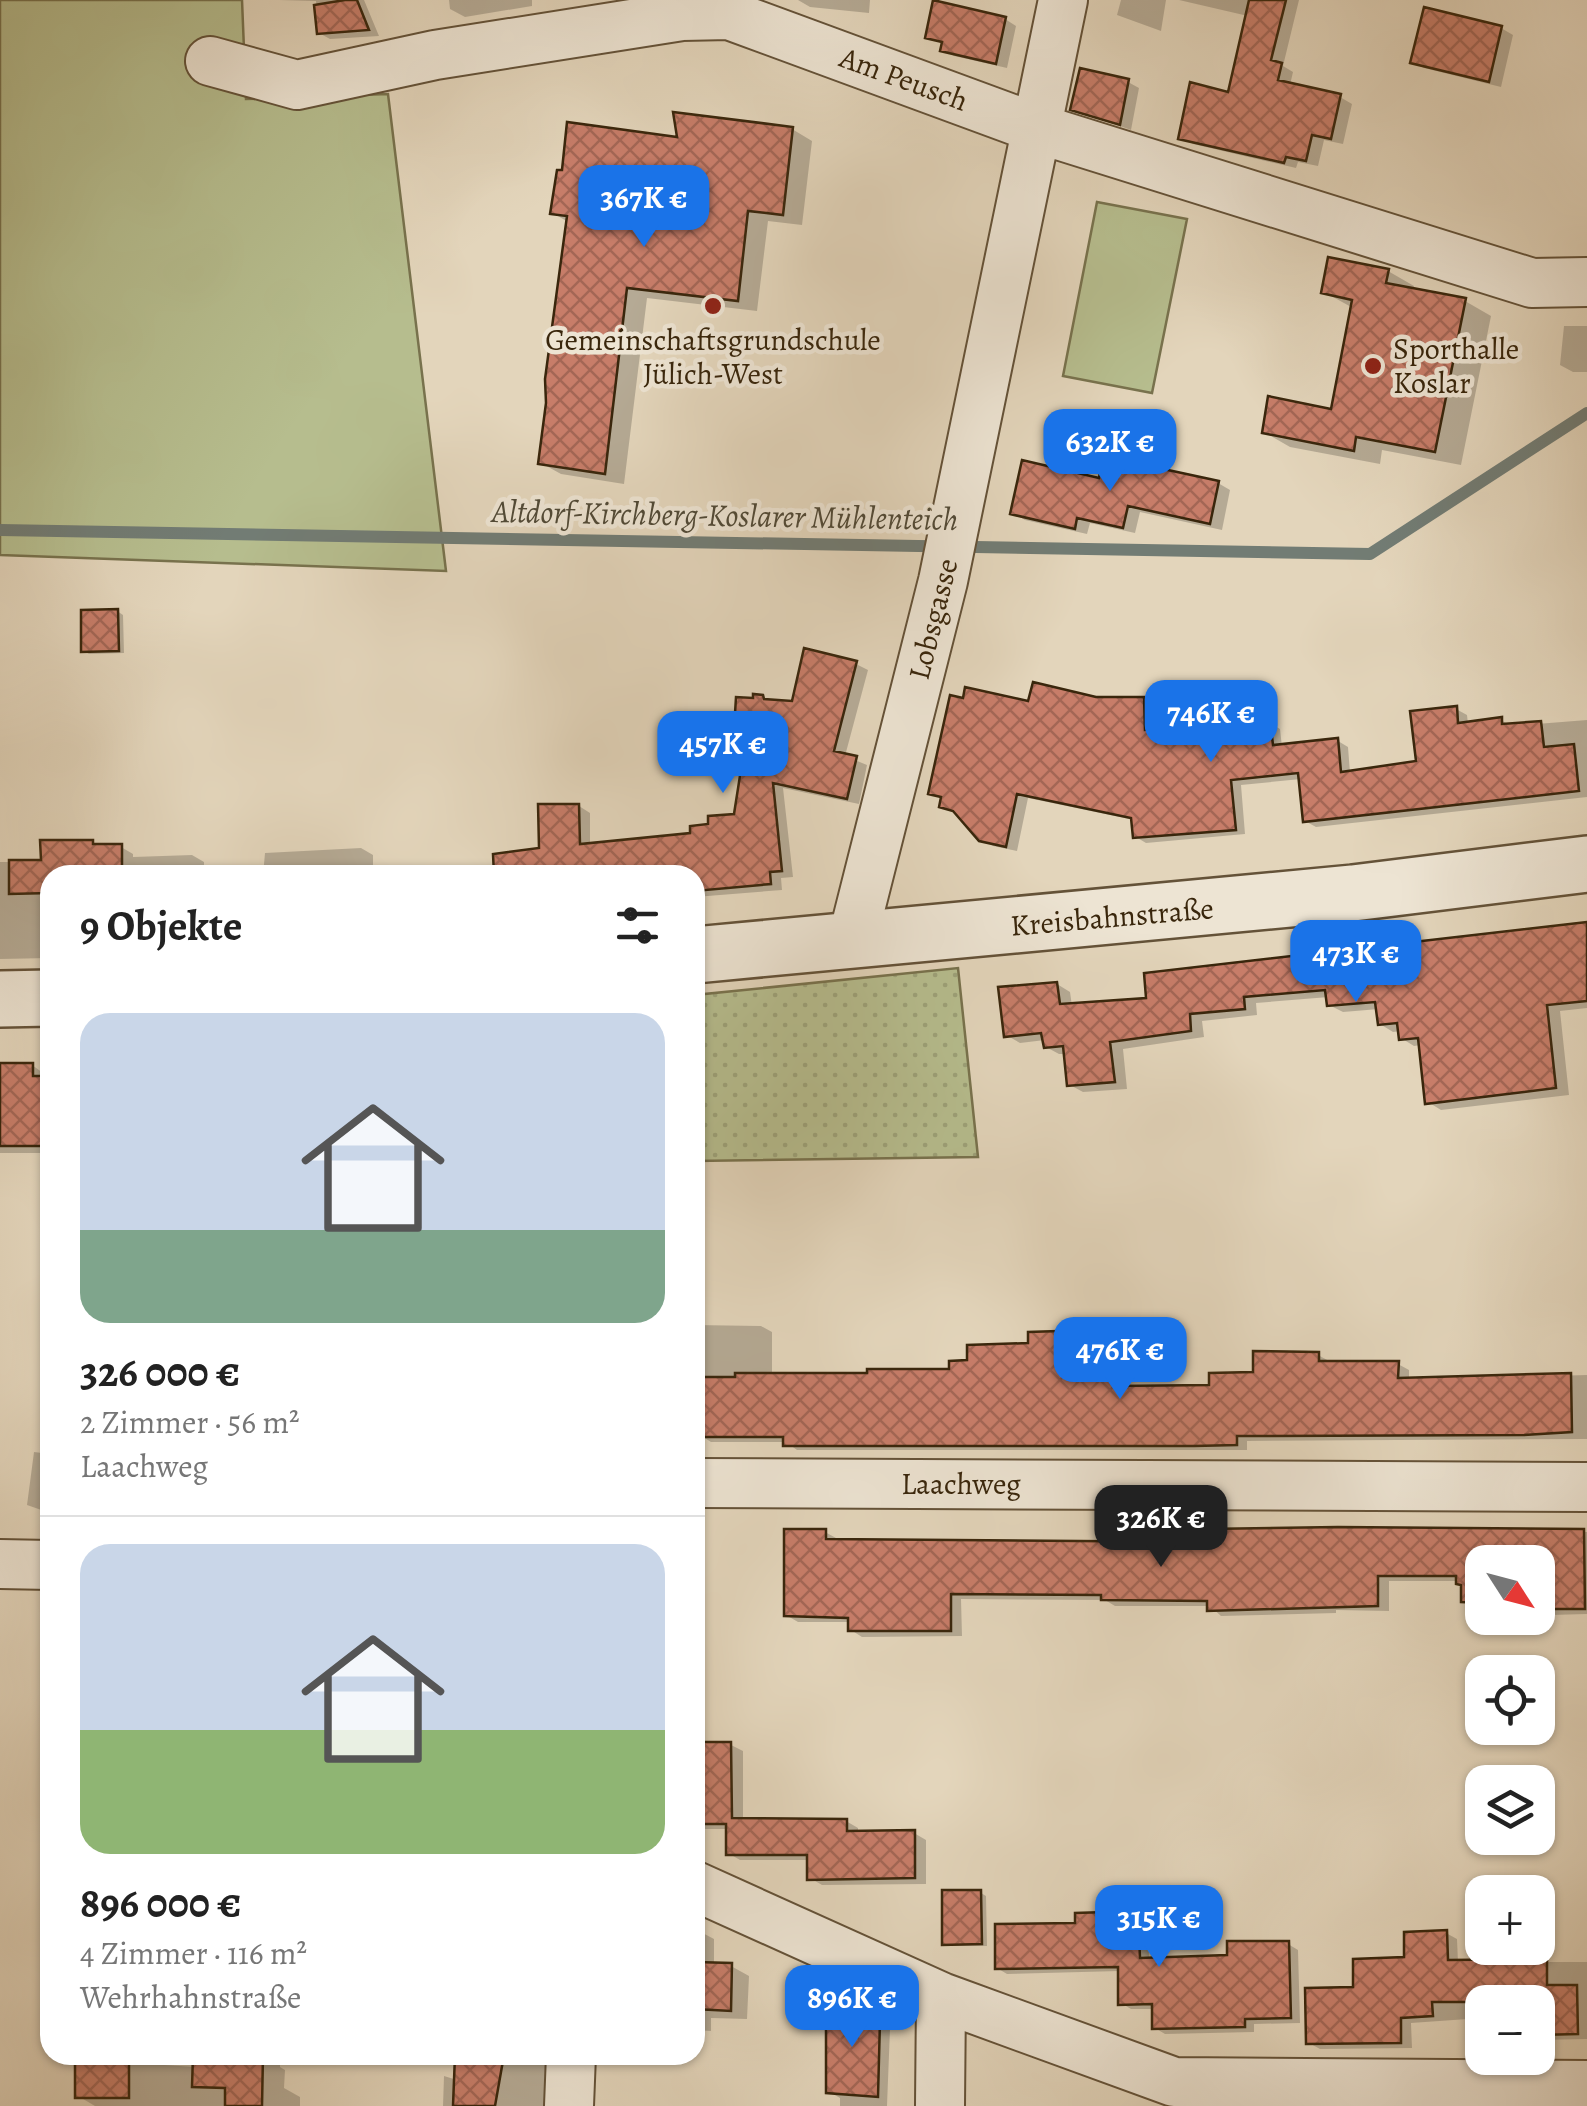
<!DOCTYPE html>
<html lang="de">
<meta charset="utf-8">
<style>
:root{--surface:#fff;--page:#f2f2f2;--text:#222;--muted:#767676;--line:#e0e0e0;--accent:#1a73e8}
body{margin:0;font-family:Alegreya,serif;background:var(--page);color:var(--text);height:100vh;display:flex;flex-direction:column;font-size:38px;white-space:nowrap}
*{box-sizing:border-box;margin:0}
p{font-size:32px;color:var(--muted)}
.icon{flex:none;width:55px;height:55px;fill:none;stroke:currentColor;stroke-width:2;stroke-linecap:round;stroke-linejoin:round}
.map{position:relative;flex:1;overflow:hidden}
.sheet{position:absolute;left:40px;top:865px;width:665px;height:1200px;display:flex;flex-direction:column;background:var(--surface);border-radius:30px;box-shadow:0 2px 8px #0004}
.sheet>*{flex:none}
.needle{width:65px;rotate:126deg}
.buttons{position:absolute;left:1465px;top:1545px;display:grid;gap:20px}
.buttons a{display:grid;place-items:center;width:90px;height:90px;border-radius:20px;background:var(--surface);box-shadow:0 2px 8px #0004;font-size:50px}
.price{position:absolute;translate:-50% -85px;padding:0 22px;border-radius:20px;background:var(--accent);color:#fff;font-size:32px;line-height:65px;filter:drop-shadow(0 2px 5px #0008)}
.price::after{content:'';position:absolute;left:50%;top:60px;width:30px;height:22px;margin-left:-15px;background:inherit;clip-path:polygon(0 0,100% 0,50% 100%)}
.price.selected{background:#222;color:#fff}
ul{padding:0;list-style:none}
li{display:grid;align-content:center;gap:20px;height:530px;padding:0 40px}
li+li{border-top:2px solid var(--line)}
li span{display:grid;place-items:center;height:310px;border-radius:30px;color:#555}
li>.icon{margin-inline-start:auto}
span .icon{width:180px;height:180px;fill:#fffc;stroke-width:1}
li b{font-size:42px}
h2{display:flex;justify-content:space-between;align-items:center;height:120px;padding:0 40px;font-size:42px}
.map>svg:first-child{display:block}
.grass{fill:#b6bd8e;stroke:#78724d;stroke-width:2.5}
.park{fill:url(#park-dots);stroke:#78724d;stroke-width:2.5}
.shadow{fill:#0003}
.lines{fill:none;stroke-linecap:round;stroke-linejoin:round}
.stream{stroke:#727c74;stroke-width:12}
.building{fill:url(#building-cross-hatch);stroke:#39260c;stroke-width:2.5}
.minor-casing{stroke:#645238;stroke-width:52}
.tertiary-casing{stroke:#645238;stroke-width:60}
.minor{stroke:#ede4d3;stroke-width:48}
.tertiary{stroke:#ede4d3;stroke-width:55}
.poi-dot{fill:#8f2418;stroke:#ede4d3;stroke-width:4}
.labels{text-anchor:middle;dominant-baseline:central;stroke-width:9;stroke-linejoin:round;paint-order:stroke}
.street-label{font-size:30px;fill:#39260c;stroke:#ede4d3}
.poi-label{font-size:30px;fill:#39260c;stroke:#ede4d3}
.water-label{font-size:32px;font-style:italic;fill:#514a37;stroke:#ede4d3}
</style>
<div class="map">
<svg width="1587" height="2106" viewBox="0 0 1587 2106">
<defs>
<pattern id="park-dots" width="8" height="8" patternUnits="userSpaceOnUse" patternTransform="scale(2.5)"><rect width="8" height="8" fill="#b6bd8e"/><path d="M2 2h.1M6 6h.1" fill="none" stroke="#9da279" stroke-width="1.8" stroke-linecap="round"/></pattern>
<pattern id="building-cross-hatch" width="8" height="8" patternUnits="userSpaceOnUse" patternTransform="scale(2.5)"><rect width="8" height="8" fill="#c77d69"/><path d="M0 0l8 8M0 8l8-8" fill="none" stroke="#a36655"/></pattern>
</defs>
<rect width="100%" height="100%" fill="#e3d5bb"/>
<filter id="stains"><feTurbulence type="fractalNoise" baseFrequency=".002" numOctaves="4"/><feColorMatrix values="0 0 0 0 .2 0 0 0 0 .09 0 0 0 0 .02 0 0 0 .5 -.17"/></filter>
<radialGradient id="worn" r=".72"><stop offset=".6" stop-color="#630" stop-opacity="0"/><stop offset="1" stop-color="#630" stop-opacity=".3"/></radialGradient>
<path class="grass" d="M0,0H242L246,99L388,94L446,571L0,555Z
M1097,202L1187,219L1152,393L1063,376Z"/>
<path class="park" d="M958,968L978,1157L695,1161V995Z"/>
<path class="shadow" d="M279,0H364L379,36L330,39L319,33L316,1Z
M449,0H532V6L465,17L450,9Z
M798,0H870L869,13L810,7Z
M1121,0H1166L1161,31L1117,15Z
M1179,0H1299L1283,66L1293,72L1290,85L1340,97L1352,104L1343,144L1324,140L1318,166L1298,162L1296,168L1193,144L1181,137L1230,95L1248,16Z
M1005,19L1016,26L1007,68L954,56L943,50L944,44L928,37Z
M1501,28L1513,35L1501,87L1424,68L1413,61Z
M1128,82L1139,88L1131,130L1073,109Z
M792,129L812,141L802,225L768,221L757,311L647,298L624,484L561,474L541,463L568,222L553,213Z
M1388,271L1414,286L1413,291L1465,301L1491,316L1461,465L1382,450L1380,464L1290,447L1264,432L1333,412L1353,308L1324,292Z
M1564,326H1587V372H1573L1560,365Z
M1101,480L1218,483L1230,490L1222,530L1140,512L1135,533L1090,523L1087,534L1025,520L1013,513Z
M117,611L123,615L124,653L89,654L84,651Z
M806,651L856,664L868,670L845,756L867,765L859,804L783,788L793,877L781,878L782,890L695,897V875H443L542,861L579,806L590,813V845L693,835L736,816L749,736L737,729L763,697L771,702L794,703Z
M1096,699L1143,700L1154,706L1155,732L1270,723L1280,729L1282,747L1338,741L1348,747L1350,773L1419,763L1456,709L1467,715L1468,724L1501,720L1511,726L1587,720V797L1316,827L1305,821L1301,779L1241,785L1245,834L1146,843L1136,837L1134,820L1028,798L1017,851L993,846L981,839L959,814L942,806L943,799L931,793L1030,704Z
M93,842L100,847H121L133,854V857L192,855L204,862V875H50V958L0,959V862H44Z
M361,848L373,855V875H263L265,853Z
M1587,925V1008L1560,1011L1569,1095L1441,1110L1428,1102L1421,1045L1414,1046L1401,1038V1031L1393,1032L1380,1024L1379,1009L1343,1012L1329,1005V997L1256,1003L1257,1015L1202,1021L1204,1037L1123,1049L1127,1089L1083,1092L1070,1085L1066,1054H1059L1046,1047L1045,1040L1020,1043L1006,1035L1057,984L1070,992L1072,1006L1149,1000Z
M32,1065L50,1078V1153H0V1066Z
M695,1325L761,1326L772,1332V1375L951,1371L1031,1346L1115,1335L1126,1341L1125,1388H1212L1318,1355L1329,1361L1398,1364L1409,1370V1380L1587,1375V1439L1247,1441V1450H797L786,1442H711L700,1435V1424H695Z
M34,1452L50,1454V1513L27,1505Z
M825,1532L836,1538V1542L1207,1544V1532H1587V1614L1551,1615L1538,1609V1562H1482V1608L1463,1601L1464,1586L1459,1581H1389V1611L1336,1610V1613L1221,1616L1210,1606H1115L1105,1600L961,1599L962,1636L862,1637L851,1630V1622H798L786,1615Z
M695,1745H731L743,1751V1821H846L858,1828V1834L914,1833L926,1840V1884L822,1885L810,1878V1860H740L728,1853V1829H695Z
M981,1893L986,1896L987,1946H951L945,1943Z
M1137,1914L1148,1919L1149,1960L1229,1958L1288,1944L1298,1950L1300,2023L1254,2024V2032L1165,2034L1155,2028L1154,2009H1131L1121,2003L1120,1971L1007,1974L997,1968L1078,1925Z
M695,1929L714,1939V1965L731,1966L749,1976L747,2019L711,2018V2031L695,2030Z
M1446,1933L1457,1939L1458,1962H1587V2039L1538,2040V2002H1482V2018L1411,2023L1412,2048L1320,2049L1309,2043L1356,1989Z
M865,2003L875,2010V2022L890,2029L887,2106H840V2098L828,2091Z
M78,2055H150V2064L195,2067V2055H280V2067L285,2070L284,2088L300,2097V2106H95L78,2096Z
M458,2055H557L550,2106H443L444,2076L457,2080Z"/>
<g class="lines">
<path class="stream" d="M0,530L1370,554L1587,413"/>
</g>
<path class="building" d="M345,0H357L369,30L317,34L314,5Z
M933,0L1006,17L996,64L940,51L942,42L925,38Z
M1249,0H1286L1271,60L1282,63L1278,80L1341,94L1331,139L1312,135L1306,161L1286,157L1284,163L1178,139L1190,82L1228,92Z
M1424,7L1502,26L1489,82L1410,63Z
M1080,68L1129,79L1120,125L1070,110Z
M673,112L793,127L783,215L748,211L738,301L627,288L605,474L538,464L546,403L545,379L567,216L550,214L557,170H562L567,122L677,137Z
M1328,257L1389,269L1386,283L1466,298L1435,452L1356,437L1354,451L1262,433L1268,396L1331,409L1352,300L1321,293Z
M1103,456L1219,481L1210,524L1128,506L1123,528L1077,518L1075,529L1010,514L1022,460L1099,478Z
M118,609L119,651L81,652V610Z
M804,648L857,661L834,751L857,756L847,799L773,783L782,871L770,872L771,884L695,891V875H494L493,854L539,848L538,804H579L580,844L690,833V826L708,824V816L734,814L747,731L734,730L736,697L753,698V694L763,695L764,699L792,701Z
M1033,682L1096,697H1144L1145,730L1270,720L1273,745L1338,738L1341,772L1416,761L1410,711L1457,706L1458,723L1502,717V724L1541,721L1544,747L1574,744L1579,791L1303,822L1298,773L1231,780L1236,830L1133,838L1131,818L1017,794L1006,847L979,841L953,811L939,807L941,797L928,794L950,695L963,698L965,687L1028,701Z
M40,840H93V844H122V875H50V893L9,894V860H41Z
M1587,922V1001L1547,1005L1556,1088L1425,1104L1418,1038L1399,1040L1397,1023L1378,1025L1375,1002L1327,1006L1325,990L1244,997L1245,1009L1190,1014L1191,1031L1110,1042L1115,1082L1067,1086L1063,1046L1044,1048L1041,1033L1004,1037L998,987L1057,982L1060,1004L1146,998L1144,973Z
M0,1063H33V1076H50V1146H0Z
M1091,1330L1116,1333L1115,1386L1209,1385V1373L1253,1372V1351L1319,1352V1361H1399L1398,1378L1571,1373L1572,1432L1524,1435L1237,1436V1445L1194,1446H783V1437H698V1377H735V1373H867V1369H949V1361L967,1360V1345L1028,1343V1332Z
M1338,1527L1584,1529L1585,1609H1538V1562H1482V1603L1461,1602V1585L1456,1584V1576H1378V1606L1207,1611V1601L1101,1600V1595L951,1594V1631H848V1618L784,1616V1529H826V1539L1204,1542L1205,1529Z
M695,1742H731L732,1818L847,1819V1831L915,1830V1878L807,1880V1855H726V1824H695Z
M942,1890H981L982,1944L942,1945Z
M1138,1911L1140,1958L1227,1955V1941H1289L1291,2018L1245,2019V2027L1152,2029V2004L1118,2005V1967L995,1969V1924L1075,1923V1913Z
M1447,1930L1448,1960L1547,1959V1985H1577L1578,2034L1538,2035V2002H1432L1433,2016L1401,2018V2043L1306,2044L1305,1988L1353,1987V1959L1404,1957V1932Z
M695,1962L732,1963L731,2011L695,2009Z
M826,2000L865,2001V2019L880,2020L878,2097L826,2093Z
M75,2055H129V2098H75Z
M193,2055H263L262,2106H225V2088L192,2087Z
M455,2055H504L495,2106H453Z"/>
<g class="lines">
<defs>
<path id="minor" d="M210,61L297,85L435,55L682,16L729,15L1036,128L1532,283L1587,282
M852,941L943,581L1063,0
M695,1483L1587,1487
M0,1564L50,1565
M695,1886L941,1997L1174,2082L1587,2085
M569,2106L571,2055
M940,2106L941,1997"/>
<path id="tertiary" d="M695,955L1353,893L1587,864
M0,999L50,998"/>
</defs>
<use href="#minor" class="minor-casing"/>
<use href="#tertiary" class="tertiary-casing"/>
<use href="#minor" class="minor"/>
<use href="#tertiary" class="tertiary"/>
</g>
<g class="poi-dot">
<circle cx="713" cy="306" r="10"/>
<circle cx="1373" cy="366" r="10"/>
</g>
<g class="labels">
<g class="street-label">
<text transform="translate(904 79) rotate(20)">Am Peusch</text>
<text transform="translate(933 619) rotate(-76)">Lobsgasse</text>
<text transform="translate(1112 917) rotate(-5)">Kreisbahnstraße</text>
<text x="961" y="1484">Laachweg</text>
</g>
<g class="poi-label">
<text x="713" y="340">Gemeinschaftsgrundschule<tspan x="713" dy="34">Jülich-West</tspan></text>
<text x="1393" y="349" text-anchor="start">Sporthalle<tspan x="1393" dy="34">Koslar</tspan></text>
</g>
<g class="water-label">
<text transform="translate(725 515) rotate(1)">Altdorf-Kirchberg-Koslarer Mühlenteich</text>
</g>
</g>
<rect width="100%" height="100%" filter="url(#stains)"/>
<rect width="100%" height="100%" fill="url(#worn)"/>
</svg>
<div class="buttons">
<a><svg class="needle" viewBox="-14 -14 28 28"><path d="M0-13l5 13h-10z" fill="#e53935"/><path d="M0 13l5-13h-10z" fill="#767676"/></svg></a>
<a><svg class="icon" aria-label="locate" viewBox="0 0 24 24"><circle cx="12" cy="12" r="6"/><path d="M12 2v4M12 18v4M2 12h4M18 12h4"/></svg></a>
<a><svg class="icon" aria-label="layers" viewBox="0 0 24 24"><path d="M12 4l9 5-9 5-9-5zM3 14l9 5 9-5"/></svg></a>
<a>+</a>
<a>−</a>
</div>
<b class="price" style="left:644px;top:250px">367K €</b>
<b class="price" style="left:1110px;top:494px">632K €</b>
<b class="price" style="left:1211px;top:765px">746K €</b>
<b class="price" style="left:723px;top:796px">457K €</b>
<b class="price" style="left:1356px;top:1005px">473K €</b>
<b class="price" style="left:1120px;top:1402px">476K €</b>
<b class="price selected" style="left:1161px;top:1570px">326K €</b>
<b class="price" style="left:1159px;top:1970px">315K €</b>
<b class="price" style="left:852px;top:2050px">896K €</b>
<section class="sheet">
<h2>9 Objekte<svg class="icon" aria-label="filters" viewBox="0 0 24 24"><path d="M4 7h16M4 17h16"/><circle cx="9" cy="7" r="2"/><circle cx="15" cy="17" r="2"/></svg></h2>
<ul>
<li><span style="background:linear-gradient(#c9d6e8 70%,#7fa58c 0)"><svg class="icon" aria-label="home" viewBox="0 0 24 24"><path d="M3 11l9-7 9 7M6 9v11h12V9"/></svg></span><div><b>326 000 €</b><p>2 Zimmer · 56 m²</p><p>Laachweg</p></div></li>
<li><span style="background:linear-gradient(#c9d6e8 60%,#8fb573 0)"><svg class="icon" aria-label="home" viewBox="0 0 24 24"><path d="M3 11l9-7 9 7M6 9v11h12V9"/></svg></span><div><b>896 000 €</b><p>4 Zimmer · 116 m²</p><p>Wehrhahnstraße</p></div></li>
</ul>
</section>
</div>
